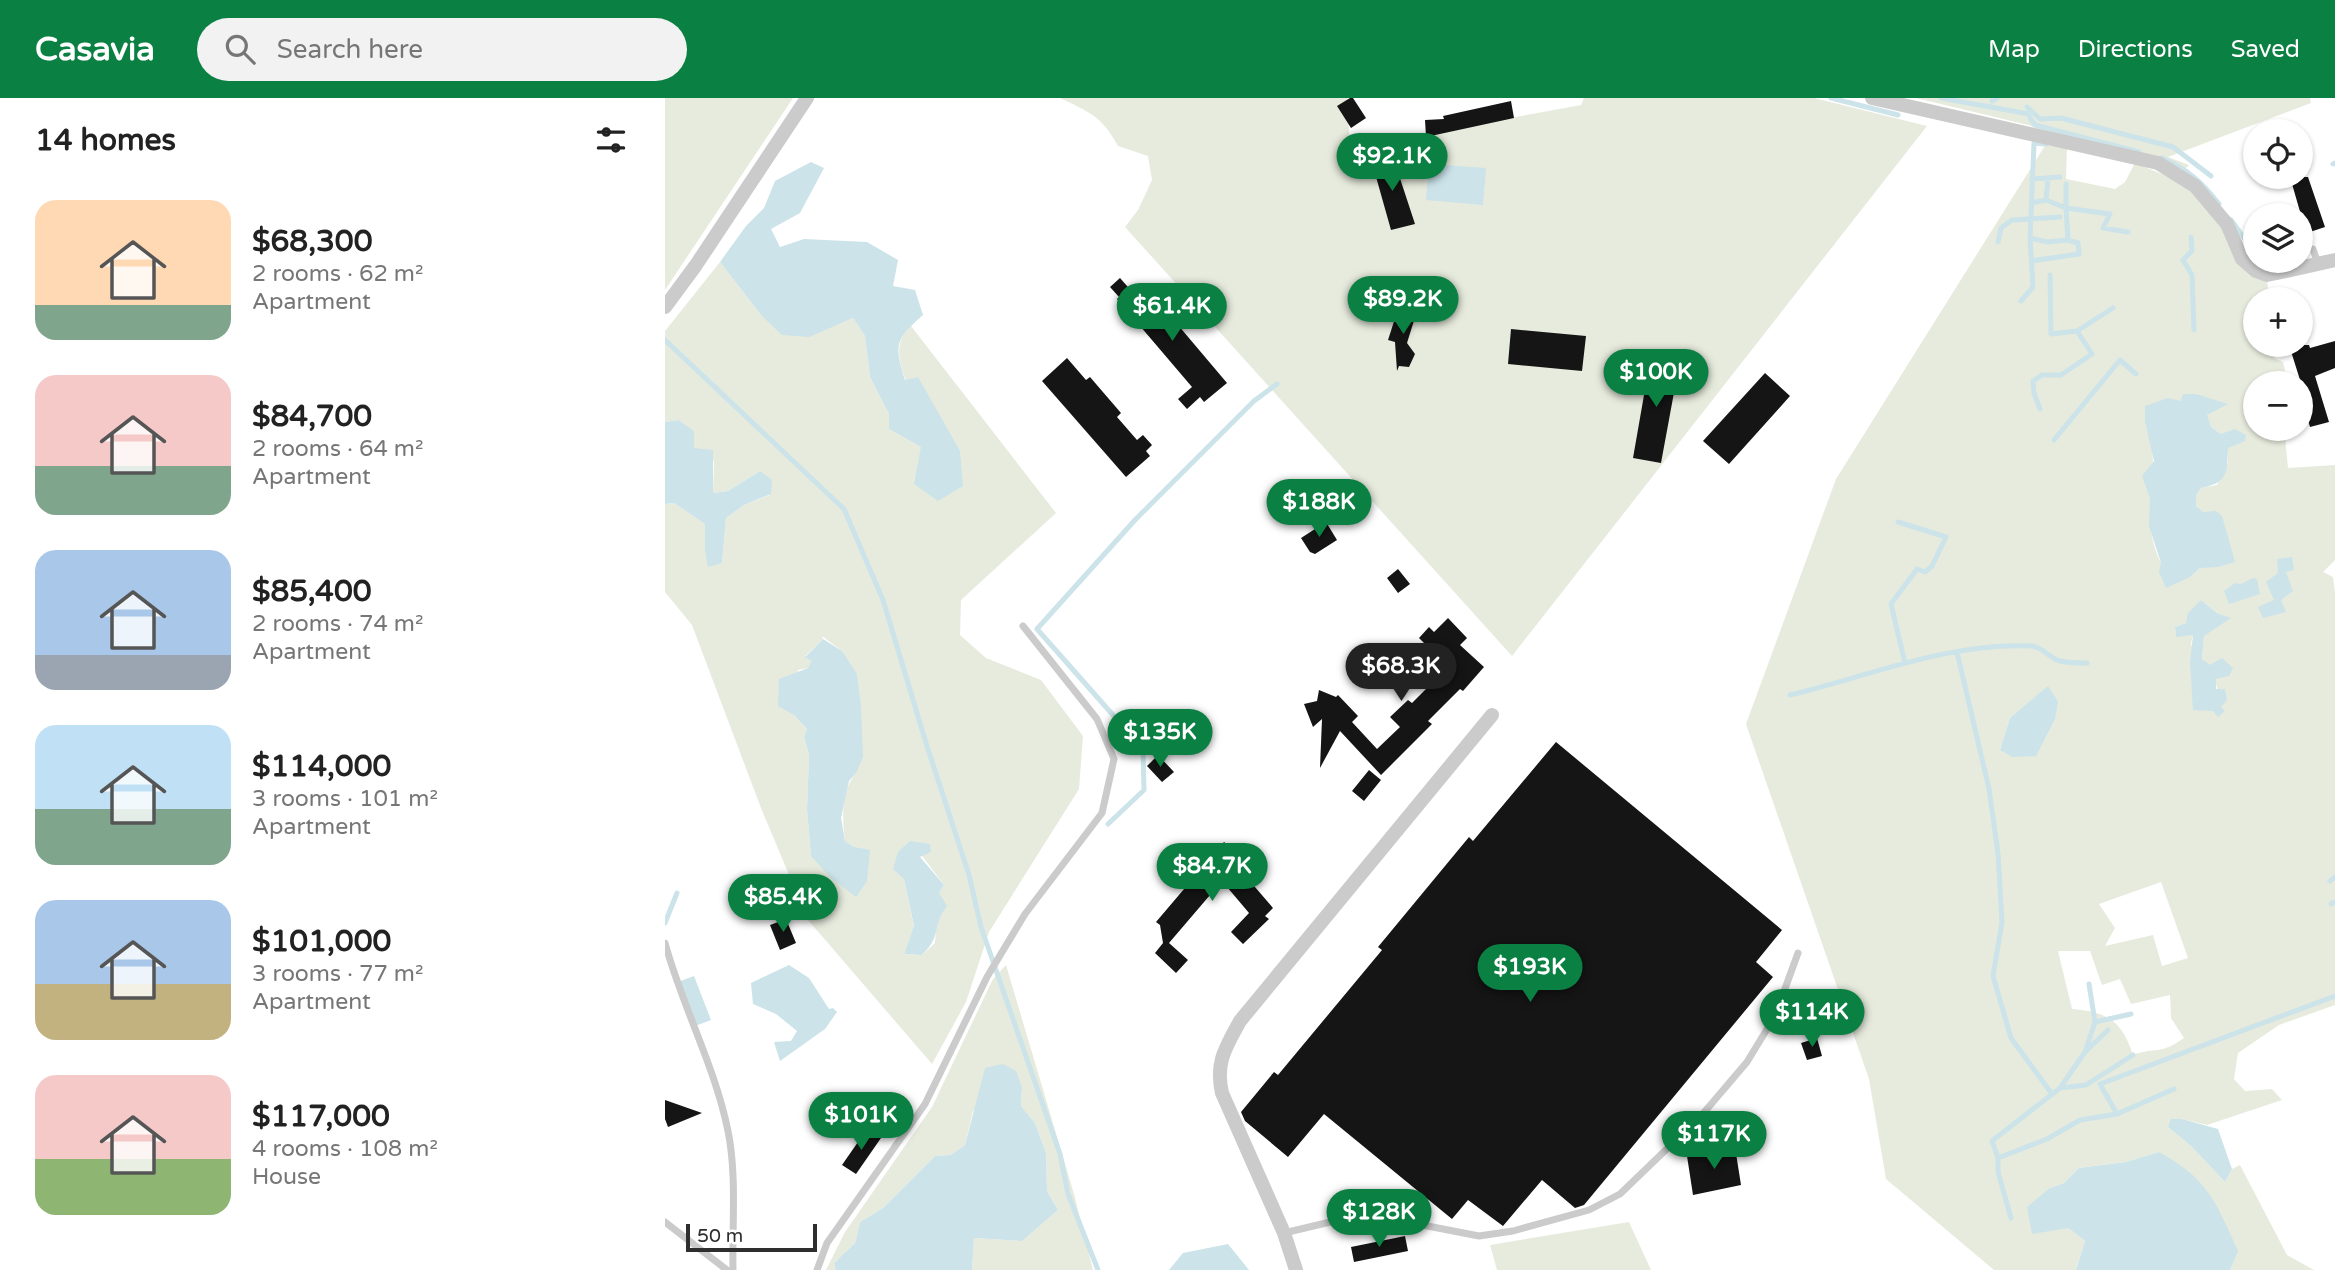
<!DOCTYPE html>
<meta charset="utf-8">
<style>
:root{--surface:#fff;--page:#f2f2f2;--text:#222;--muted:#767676;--accent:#0b8043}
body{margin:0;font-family:"Varela Round",sans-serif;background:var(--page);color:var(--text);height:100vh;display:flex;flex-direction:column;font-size:26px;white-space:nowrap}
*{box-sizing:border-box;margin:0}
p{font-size:23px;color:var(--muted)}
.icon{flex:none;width:38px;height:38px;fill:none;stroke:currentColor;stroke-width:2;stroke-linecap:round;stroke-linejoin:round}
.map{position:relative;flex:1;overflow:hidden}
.details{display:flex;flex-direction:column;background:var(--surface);width:665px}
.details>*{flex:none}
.tools{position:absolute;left:1578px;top:21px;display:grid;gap:14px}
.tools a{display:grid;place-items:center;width:70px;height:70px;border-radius:50%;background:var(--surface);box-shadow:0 2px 5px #0004;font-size:35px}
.scale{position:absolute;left:21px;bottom:18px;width:131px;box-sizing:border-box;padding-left:7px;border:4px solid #2e2e2e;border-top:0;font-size:19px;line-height:24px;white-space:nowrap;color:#2e2e2e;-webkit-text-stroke:5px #fff;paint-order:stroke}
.price{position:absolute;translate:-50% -60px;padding:0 16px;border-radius:24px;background:var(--accent);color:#fff;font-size:23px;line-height:46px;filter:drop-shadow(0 2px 4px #0008)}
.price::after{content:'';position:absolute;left:50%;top:42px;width:21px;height:16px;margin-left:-10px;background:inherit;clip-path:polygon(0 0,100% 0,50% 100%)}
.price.selected{background:#222;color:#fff}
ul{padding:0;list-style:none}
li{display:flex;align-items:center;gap:21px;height:175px;padding:0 35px}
li span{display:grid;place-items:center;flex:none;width:196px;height:140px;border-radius:21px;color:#555}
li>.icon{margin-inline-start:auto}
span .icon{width:84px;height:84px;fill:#fffc;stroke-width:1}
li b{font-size:30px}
h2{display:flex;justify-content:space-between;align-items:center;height:84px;padding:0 35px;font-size:30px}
header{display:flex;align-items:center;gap:42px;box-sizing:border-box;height:98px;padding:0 35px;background:var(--accent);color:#fff}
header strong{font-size:33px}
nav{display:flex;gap:38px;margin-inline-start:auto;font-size:24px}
.search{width:490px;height:63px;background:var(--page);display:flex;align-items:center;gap:18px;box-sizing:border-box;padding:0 24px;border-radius:38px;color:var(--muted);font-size:26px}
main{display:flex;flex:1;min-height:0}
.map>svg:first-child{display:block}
.green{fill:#e7ebdd;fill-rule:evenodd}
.water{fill:#cbe3e9}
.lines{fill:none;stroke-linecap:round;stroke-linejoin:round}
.stream{stroke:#cbe3e9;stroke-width:5}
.building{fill:#151515}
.lane{stroke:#cbcbcb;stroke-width:7}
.street{stroke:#cbcbcb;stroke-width:14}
</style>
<header>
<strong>Casavia</strong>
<div class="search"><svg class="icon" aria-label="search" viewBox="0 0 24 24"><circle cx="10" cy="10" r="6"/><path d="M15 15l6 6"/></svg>Search here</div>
<nav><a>Map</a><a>Directions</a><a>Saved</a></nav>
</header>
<main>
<section class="details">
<h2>14 homes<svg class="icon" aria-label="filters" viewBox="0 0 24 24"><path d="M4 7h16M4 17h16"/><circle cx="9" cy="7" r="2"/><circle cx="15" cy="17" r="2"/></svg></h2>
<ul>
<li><span style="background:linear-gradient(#ffd9b3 75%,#7fa58c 0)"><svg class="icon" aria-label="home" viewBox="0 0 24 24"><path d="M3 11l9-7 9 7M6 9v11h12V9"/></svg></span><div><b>$68,300</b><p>2 rooms · 62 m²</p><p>Apartment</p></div></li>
<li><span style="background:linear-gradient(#f6c9c9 65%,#7fa58c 0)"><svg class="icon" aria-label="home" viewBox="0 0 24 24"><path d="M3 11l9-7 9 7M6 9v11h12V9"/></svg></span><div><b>$84,700</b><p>2 rooms · 64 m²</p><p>Apartment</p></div></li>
<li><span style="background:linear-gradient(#a9c7e8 75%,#9aa5b1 0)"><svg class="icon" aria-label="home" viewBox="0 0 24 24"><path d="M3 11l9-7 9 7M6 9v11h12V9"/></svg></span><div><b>$85,400</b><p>2 rooms · 74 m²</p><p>Apartment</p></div></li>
<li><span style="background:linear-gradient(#bfe0f5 60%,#7fa58c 0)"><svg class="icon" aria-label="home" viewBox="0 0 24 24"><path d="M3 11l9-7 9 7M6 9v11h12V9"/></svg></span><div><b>$114,000</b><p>3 rooms · 101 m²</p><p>Apartment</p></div></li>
<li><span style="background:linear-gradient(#a9c7e8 60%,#c2b280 0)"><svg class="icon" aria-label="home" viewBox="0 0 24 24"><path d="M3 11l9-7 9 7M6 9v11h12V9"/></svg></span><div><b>$101,000</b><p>3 rooms · 77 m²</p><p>Apartment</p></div></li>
<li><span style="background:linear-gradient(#f6c9c9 60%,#8fb573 0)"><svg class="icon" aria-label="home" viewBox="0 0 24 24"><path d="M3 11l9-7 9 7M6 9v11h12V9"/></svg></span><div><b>$117,000</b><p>4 rooms · 108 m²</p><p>House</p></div></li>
</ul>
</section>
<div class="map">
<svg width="1670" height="1172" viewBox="0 0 1670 1172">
<rect width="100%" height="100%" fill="#fff"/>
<path class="green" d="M0,0H128L0,192Z
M395,0H682L685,49L757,40L753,67L759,36L916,7L919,0H1149L1262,28L847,558L460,129L473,112L487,82L483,58L453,48C437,18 424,14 395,0Z
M1251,0H1645L1646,5L1503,59L1524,67L1518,73L1363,27Z
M1381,46L1402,49L1401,81L1450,91L1460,84L1470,65L1516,84L1531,98L1602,180L1604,201H1591V247H1608L1609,260L1618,264L1623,285H1591V331H1628L1620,339L1623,370L1670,367V462L1658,474L1668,479L1670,494V907L1614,927L1573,955L1569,981L1580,993L1607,991L1617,1002L1542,1027L1517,1021L1503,1029L1526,1048L1560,1084L1567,1071L1575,1067L1622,1157L1649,1172H1565L1572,1153L1494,1054L1461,1064L1414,1070L1399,1085L1385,1090L1403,1130L1420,1143L1411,1172H1329L1221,1081L1204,981L1081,626L1171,381ZM1532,296L1546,329L1556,336L1563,350V364L1552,387L1536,390L1531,398V408L1538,415L1535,470L1525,479L1496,465C1474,420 1494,388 1486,343L1517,303L1518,297ZM1536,502L1552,515L1565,520L1539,537L1537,561C1552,573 1551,591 1556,609L1526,546L1528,537L1511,538L1510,529L1521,525ZM1383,589L1393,603L1335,652L1345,620ZM1496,784L1523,860L1497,868L1488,837L1440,848L1450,830L1434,806ZM1393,853H1425L1437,887L1455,881L1466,906L1505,897L1506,920L1519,940C1494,958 1492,948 1468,957C1457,923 1443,914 1407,911Z
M55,164L96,217L144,238L188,220L200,238L205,279L224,316V331L256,349L273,403L253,279L241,283C234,263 228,244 246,228L391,415L296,502L295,537L321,560L376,582L418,638L414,691L324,834L301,904L267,966L143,822L96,710L27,527L0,494V406L9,405L40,426V453L44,468L57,465L61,420L79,407L105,397L95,373L63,393L48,395L49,363L29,350L13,322L0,324V233ZM157,538L177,553L191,675C176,693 177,720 180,743L189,749L146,758L142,711L144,657L139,639L142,631L129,617L133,572L143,570L146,563L140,558L158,541ZM246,743L279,787L274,795L270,845L257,857L239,856L249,829L239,781Z
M341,867L409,1096L428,1172H307L309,1140L357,1143L393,1112L382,1093L381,1055L370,1025L356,1008L357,990L308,1013L300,1047L286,1057L270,1058L218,1110L195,1124L190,1145L169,1165L171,1172H161L180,1134L267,1009L328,881Z
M964,1124L986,1172H832L825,1147Z"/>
<path class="water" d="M146,64L159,70L135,115L106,131L115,149L139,141L202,144L233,162L228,188L250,192L258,217C230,242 229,246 240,282L253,279L295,353L298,388L273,403L249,386L256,349L224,331V316L205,279L200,238L188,220L144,239L117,237L96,217L55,164L81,128L99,110L110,83Z
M764,66L821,70L818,107L761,102Z
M1518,296H1531L1563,306L1542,317L1546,329L1556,336L1570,331L1581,337L1580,343L1563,350C1562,375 1563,385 1536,390L1531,398V408L1538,414L1551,413L1557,418L1570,464L1553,469L1535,470L1525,479L1501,490L1494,474L1496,465L1484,428L1485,400L1477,378L1489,363L1480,323V308L1503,300L1516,303Z
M13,322L29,333V350L48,352V395L63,393L95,373L107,382L106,396L79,407L61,420L57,465L43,469L40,453V426L9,405L0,406V324Z
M1627,459L1629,472L1621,474L1628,493L1616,502L1621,514L1598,520L1593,509L1609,502L1601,484L1613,475L1612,461Z
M1588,480L1592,481L1595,496L1564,506L1559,493L1570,485L1576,486Z
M1536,502L1552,515L1566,520L1539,538L1537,561L1545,567L1557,560L1568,570L1564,578L1551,581V591H1560L1562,602L1556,609L1560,613L1553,619L1548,613L1528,612L1525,564L1528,537L1511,539L1510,529L1521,525L1523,515Z
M158,541L177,553L192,576L196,609L198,659L191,675L184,683L176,720L180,743L189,749L205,752L202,783L191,799L165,779L146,758L142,711L144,657L139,639L142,631L129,617L113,608L114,581L143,570L146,563L140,559Z
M1383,588L1393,603L1390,621L1371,658L1348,659L1335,652L1345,620Z
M245,743L265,746L266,754L255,759L279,787L274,795L282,808C266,828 278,837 257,857L239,856L249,828L239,781L228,771L233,754Z
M124,867L144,880L164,911L168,910L172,914L160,931L115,963L109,944L126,943L132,933L111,916L88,906L86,885Z
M29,878L46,922L30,928L13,884Z
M338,966L351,973L357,990L356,1008L370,1025L381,1055L382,1093L393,1112L357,1143L309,1140L307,1172H171L169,1165L190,1145L195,1124L218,1110L270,1058L286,1057L300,1047L320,970Z
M1506,1021H1517L1553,1031L1567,1071L1560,1084L1526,1048L1503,1029Z
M1494,1054C1543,1081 1551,1104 1573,1153L1565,1172H1411L1420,1143L1403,1130L1367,1136L1362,1109L1385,1090L1399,1085L1414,1070L1461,1064Z
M563,1146L584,1172H504L518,1155Z"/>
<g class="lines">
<path class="stream" d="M1166,0L1233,17
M1276,0L1364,16
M1327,3L1332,0
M1362,9L1375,21L1396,20L1508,49L1546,78
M1365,20L1370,27L1474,54
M1497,60C1522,71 1537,84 1554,106
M1668,66L1670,65
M1367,81L1395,79
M1381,102L1401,110V86
M1366,105L1381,102L1383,81
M1566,122L1591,156
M1526,139L1527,153L1518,162L1527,177L1529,232
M1365,140L1383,144L1403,142
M1333,144L1336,130L1347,122L1395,119
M1366,163L1414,156L1413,145L1403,142L1401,110L1445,116L1438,130L1463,134
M1385,177L1386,236L1412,233L1448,210
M1356,203L1368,189L1365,140L1369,45L1381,46
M0,242L179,411L218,502L261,645L304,777L316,829L395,1056L403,1096L433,1172
M1375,311L1369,295L1368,283L1377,277H1396L1427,256L1412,233
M1389,342L1455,262L1471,276
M1233,424L1281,439L1267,468L1260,474L1252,471L1226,506L1240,565
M1292,554L1324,691L1333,755L1337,824L1328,878L1346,940L1387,996
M1125,597C1204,578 1284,544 1367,548C1378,549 1385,561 1395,563C1403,565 1413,565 1422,565
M443,726L479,692L478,651L372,531L470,422L589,303L612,286
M1665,783L1670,779
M1666,806L1670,804
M0,825L12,795
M1430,924L1466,916
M1421,951L1430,924L1424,886
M1395,990L1421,987L1468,957
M1452,1016L1435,986L1670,898
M1333,1060L1382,1041L1415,1022L1452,1016L1509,991
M1346,1120L1333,1074V1060L1327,1043L1395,990L1420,954L1443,932"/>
</g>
<path class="building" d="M685,0H688L701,20L686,30L672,8Z
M846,3L849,20L761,39L760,22L779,21L778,18Z
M727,56L750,126L726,132L706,61Z
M1625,79H1643L1660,129L1636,137V117Z
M455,180L470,197L480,188L562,285L539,304L535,299L522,311L513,301L527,289L452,201L454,199L445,189Z
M734,208L752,213L742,245L750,256L744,269L734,268L732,273L730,244L723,242Z
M846,231L921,238L917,273L843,266Z
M1670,243V270L1650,278L1664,324L1645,329L1642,319L1638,320L1636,285L1624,247H1644L1645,250Z
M986,257L1015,262L996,365L968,360Z
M402,260L421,282L425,279L456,315L452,319L472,342L478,337L487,347L481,353L485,358L461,379L377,283Z
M1100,275L1125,298L1064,366L1038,343Z
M661,424L672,442L650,456L645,454L636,440Z
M733,471L745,486L733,495L722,480Z
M783,520L802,540L795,547L819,569L798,593L795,591L763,623L767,626L716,677L675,633L655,670L657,621L648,629L639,606L652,603L654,592L671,599L673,597L693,618L687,624L712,651L735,629L725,619L743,602L747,605L783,569L754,540L764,529L769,534Z
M891,644L1117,832L1091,864L1108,879L919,1107L910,1110L877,1082L838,1128L803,1102L787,1121L659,1016L623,1059L580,1023L576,1014L609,974L613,977L717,852L713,849L804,739L808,743Z
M493,657L509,674L497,684L482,668Z
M704,672L716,682L699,703L687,693Z
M559,744L577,759L571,767L608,810L600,818L604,821L578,846L566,834L584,815L557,783L504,845L523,862L511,875L490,855L498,845L495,827L491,824Z
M121,821L131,845L115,852L105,827Z
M1152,940L1157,958L1142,962L1136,945Z
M0,1002L37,1015L3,1029L0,1021Z
M202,1031L216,1040L191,1076L177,1067Z
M1070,1049L1076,1087L1028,1097L1022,1058Z
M740,1138L743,1153L689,1164L686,1149Z"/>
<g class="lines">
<path class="lane" d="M1648,151L1653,166
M0,845C17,908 50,968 63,1033C72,1077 67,1127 68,1172
M0,1124L62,1172
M619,1135L682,1120L711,1118L814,1138L848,1133L924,1112L955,1096L1036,1018L1082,964L1110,918L1133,855
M152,1172L162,1145L260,1006L322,879L360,816L437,715L449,661L432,621L358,528"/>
<path class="street" d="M1207,0L1493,65L1530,88L1562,126L1577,161L1591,173L1602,177L1612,175L1670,162
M0,209L31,167L142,0
M631,1172L619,1135L557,995C550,964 561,949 575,923L827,617"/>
</g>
</svg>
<div class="tools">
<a><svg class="icon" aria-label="locate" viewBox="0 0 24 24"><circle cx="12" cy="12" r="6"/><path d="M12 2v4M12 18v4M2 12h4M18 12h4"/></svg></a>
<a><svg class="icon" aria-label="layers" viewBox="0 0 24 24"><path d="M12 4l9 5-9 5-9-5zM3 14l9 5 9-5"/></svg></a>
<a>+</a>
<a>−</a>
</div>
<div class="scale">50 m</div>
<b class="price" style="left:727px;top:95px">$92.1K</b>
<b class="price" style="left:738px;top:238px">$89.2K</b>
<b class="price" style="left:507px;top:245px">$61.4K</b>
<b class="price" style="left:991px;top:311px">$100K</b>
<b class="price" style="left:654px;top:441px">$188K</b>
<b class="price selected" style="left:736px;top:605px">$68.3K</b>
<b class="price" style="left:495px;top:671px">$135K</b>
<b class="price" style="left:547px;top:805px">$84.7K</b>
<b class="price" style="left:118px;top:836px">$85.4K</b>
<b class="price" style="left:865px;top:906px">$193K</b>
<b class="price" style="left:1147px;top:951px">$114K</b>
<b class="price" style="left:196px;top:1054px">$101K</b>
<b class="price" style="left:1049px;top:1073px">$117K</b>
<b class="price" style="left:714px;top:1151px">$128K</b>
</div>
</main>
